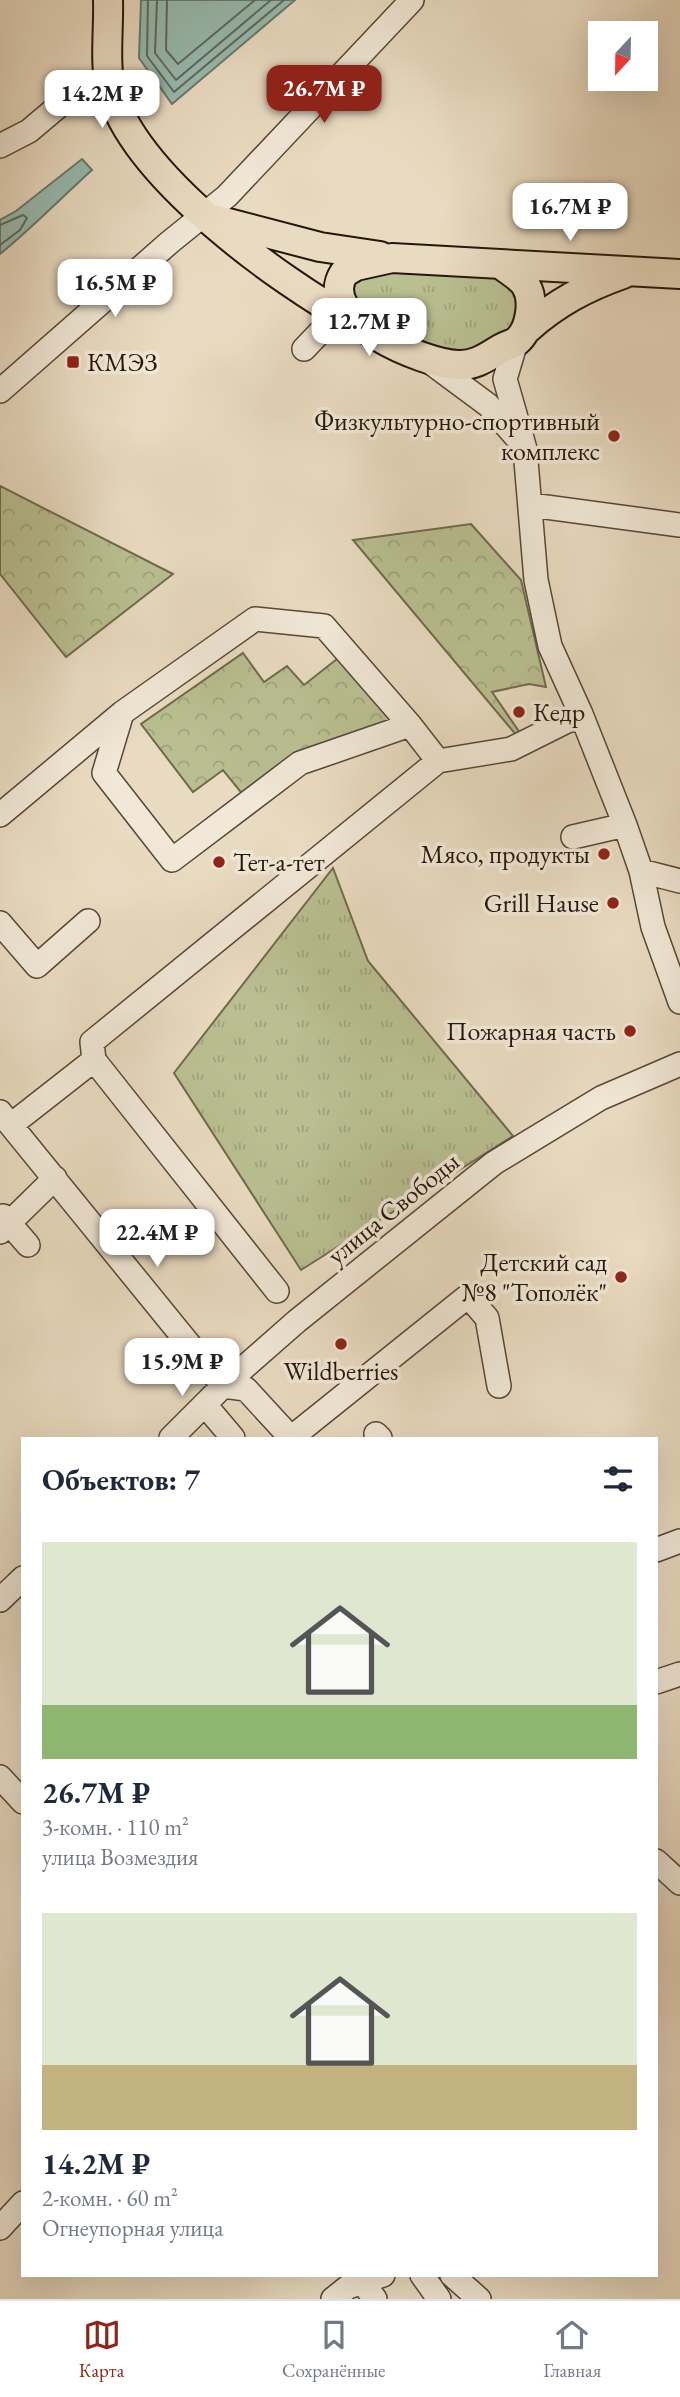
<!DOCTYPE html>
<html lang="ru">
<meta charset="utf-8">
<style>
:root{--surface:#fff;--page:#f6f6f7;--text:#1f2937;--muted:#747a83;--line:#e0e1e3;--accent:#8f2418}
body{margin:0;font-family:"EB Garamond",serif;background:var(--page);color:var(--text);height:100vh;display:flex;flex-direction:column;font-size:26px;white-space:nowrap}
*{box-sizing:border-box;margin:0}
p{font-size:23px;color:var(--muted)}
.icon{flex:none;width:38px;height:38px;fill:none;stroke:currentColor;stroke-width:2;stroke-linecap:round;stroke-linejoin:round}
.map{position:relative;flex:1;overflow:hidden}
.drawer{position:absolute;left:21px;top:1437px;width:637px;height:840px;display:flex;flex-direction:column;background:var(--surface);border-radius:0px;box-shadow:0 7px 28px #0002}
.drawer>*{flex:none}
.needle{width:46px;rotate:202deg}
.buttons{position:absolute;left:588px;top:21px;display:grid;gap:14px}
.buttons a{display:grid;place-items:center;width:70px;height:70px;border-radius:0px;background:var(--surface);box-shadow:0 7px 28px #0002;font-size:35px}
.price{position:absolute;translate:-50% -60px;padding:0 16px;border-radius:14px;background:#fff;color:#222;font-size:23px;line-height:46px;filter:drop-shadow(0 2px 4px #0008)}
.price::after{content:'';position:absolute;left:50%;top:42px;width:21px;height:16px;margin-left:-10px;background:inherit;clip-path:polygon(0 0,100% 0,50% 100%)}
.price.active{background:var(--accent);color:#fff}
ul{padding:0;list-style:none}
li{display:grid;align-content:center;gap:14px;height:371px;padding:0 21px}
li span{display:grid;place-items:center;height:217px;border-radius:0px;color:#555}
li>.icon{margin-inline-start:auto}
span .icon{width:126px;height:126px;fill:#fffc;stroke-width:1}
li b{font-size:30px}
h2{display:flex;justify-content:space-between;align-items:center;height:84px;padding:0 21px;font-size:30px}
.tab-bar{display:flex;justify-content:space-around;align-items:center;height:98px;border-top:2px solid var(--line);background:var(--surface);font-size:19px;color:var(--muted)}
.tab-bar a{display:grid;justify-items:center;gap:4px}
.tab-bar .active{color:var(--accent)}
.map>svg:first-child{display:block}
.grass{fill:url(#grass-tufts);stroke:#6f6a4e;stroke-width:2}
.park{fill:url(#park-crowns);stroke:#6f6a4e;stroke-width:2}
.water{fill:#97bbb0;stroke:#69796e;stroke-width:2}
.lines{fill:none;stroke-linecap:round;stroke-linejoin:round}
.shore{stroke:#5e685e;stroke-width:2}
.minor-casing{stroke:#564738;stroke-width:26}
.major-casing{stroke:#25160b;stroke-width:32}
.minor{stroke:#f1e8d7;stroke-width:23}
.major{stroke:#e9dbc1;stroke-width:28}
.poi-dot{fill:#8f2418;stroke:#f1e8d7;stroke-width:2.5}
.labels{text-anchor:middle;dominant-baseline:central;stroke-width:7;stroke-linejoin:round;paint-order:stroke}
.poi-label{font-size:26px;fill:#25160b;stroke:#f1e8d7;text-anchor:end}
.street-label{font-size:26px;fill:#25160b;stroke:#f1e8d7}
</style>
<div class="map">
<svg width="680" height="2299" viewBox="0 0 680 2299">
<defs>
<pattern id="grass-tufts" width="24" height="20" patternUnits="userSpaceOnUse" patternTransform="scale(1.75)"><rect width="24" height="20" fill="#b9bf91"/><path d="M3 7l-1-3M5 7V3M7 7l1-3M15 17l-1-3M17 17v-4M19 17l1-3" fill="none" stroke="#9fa37c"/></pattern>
<pattern id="park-crowns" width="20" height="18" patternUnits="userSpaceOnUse" patternTransform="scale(1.75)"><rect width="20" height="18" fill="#b9bf91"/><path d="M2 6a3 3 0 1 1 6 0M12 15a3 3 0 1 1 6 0" fill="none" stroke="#9fa37c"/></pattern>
</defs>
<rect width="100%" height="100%" fill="#e9dbc1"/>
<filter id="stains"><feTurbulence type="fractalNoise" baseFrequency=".00286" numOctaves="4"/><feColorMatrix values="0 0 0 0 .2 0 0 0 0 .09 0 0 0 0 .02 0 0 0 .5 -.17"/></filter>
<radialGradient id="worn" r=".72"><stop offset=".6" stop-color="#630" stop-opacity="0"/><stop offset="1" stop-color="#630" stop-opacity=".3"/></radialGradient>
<path class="grass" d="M368,269L491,276L518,291L517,319L506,335L488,350L442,358L350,305L356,272Z
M333,868L368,961L513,1136L301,1270L174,1073Z"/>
<path class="park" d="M0,486L173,574L66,657L0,574Z
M471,524L521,580L546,687L529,684L492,692L520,733L517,736L353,540Z
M243,653L264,682L287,666L304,685L342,655L400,721L244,796L223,770L193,792L141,724Z"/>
<path class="water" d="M141,0H295L172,104L139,58Z
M82,159L92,170C61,198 32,228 0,254V220L16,211Z"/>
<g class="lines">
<path class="shore" d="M148,0L147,56L174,92L284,0
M157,0L155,53L176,80L271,0
M167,0L166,50L178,64L255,0
M0,225L23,215L27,218L20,230L0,245"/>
<defs>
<path id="minor" d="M0,146L29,131L67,99L109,87
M516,342L505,379L525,449L536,580L550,646L581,714L625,825L641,871L653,927L680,1002
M304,349L325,327L333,311
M430,362L488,405L517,438
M0,391L170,242L227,196L412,0
M531,505L680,525
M410,725L324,626L255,619L122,713L104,773L172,860L300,763L410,725L438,761L511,749L581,714
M0,815L122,713
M573,837L625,825
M641,871L680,881
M0,923L37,966L88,921
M94,1060L92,1042L438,761
M0,1112L223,1386L246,1389L291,1438
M11,1125L94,1060L277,1291
M3,1216L28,1245
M0,1232L55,1178
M206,1406L233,1438
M376,1434L380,1438
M171,1438L223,1386L297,1321L494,1163L601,1098L680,1064
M291,1438L468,1296L487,1318L499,1386
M656,1550L680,1541
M0,1600L23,1578
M656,1682L680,1674
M0,1777L23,1802
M656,1861L680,1883
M0,2228L23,2203
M422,2275L439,2299
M452,2275L479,2299
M362,2282L375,2299
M333,2299L348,2287L383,2275"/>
<path id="major" d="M108,0C109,26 104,67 111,91C135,177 278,280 354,322
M209,218L320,247L380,256
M502,265C509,271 522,278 526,286C535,301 530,330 517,341C513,344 507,345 502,348C488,356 476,366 458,365C424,364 314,319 344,273L356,266L392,258L680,274
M527,329C556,303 586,287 623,274"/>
</defs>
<use href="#minor" class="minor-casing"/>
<use href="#major" class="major-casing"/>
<use href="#minor" class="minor"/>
<use href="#major" class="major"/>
</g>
<g class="poi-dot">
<rect x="66" y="355" width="14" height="14" rx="3.5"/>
<circle cx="614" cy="436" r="7"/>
<circle cx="519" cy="712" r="7"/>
<circle cx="604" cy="854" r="7"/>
<circle cx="219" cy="862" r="7"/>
<circle cx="613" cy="903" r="7"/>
<circle cx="630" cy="1031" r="7"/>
<circle cx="621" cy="1277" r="7"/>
<circle cx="341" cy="1344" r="7"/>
</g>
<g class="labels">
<g class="poi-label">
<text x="87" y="362" text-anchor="start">КМЭЗ</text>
<text x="600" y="421">Физкультурно-спортивный<tspan x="600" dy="30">комплекс</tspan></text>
<text x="533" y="712" text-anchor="start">Кедр</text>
<text x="590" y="854">Мясо, продукты</text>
<text x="233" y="862" text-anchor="start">Тет-а-тет</text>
<text x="599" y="903">Grill Hause</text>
<text x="616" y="1031">Пожарная часть</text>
<text x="607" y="1262">Детский сад<tspan x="607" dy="30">№8 "Тополёк"</tspan></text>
<text x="341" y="1371" text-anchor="middle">Wildberries</text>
</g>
<g class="street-label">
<text transform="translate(393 1208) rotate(-39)">улица Свободы</text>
</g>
</g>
<rect width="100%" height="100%" filter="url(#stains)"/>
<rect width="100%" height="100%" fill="url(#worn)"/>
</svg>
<div class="buttons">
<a><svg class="needle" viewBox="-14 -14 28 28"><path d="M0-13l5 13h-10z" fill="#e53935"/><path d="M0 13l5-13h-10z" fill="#747a83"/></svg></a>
</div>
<b class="price active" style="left:324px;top:125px">26.7M ₽</b>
<b class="price" style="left:102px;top:130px">14.2M ₽</b>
<b class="price" style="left:570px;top:243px">16.7M ₽</b>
<b class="price" style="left:115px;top:319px">16.5M ₽</b>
<b class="price" style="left:369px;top:358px">12.7M ₽</b>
<b class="price" style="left:157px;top:1269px">22.4M ₽</b>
<b class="price" style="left:182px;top:1398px">15.9M ₽</b>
<section class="drawer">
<h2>Объектов: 7<svg class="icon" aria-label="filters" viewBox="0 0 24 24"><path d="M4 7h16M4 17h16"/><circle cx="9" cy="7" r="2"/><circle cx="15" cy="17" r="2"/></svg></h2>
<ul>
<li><span style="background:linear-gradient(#dfe7d0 75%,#8fb573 0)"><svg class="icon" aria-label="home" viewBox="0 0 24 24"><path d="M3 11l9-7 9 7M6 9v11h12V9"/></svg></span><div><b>26.7M ₽</b><p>3-комн. · 110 m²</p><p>улица Возмездия</p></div></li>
<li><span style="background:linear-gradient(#dfe7d0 70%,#c2b280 0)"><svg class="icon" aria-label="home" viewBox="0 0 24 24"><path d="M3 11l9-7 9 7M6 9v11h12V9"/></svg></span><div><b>14.2M ₽</b><p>2-комн. · 60 m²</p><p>Огнеупорная улица</p></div></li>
</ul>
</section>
</div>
<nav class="tab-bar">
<a class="active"><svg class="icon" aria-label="map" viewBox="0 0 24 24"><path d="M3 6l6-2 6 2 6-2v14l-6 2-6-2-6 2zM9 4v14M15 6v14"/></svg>Карта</a>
<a><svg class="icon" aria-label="saved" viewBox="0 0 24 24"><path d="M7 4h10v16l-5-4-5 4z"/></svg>Сохранённые</a>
<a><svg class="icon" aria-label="home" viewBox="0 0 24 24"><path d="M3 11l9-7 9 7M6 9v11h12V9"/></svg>Главная</a>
</nav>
